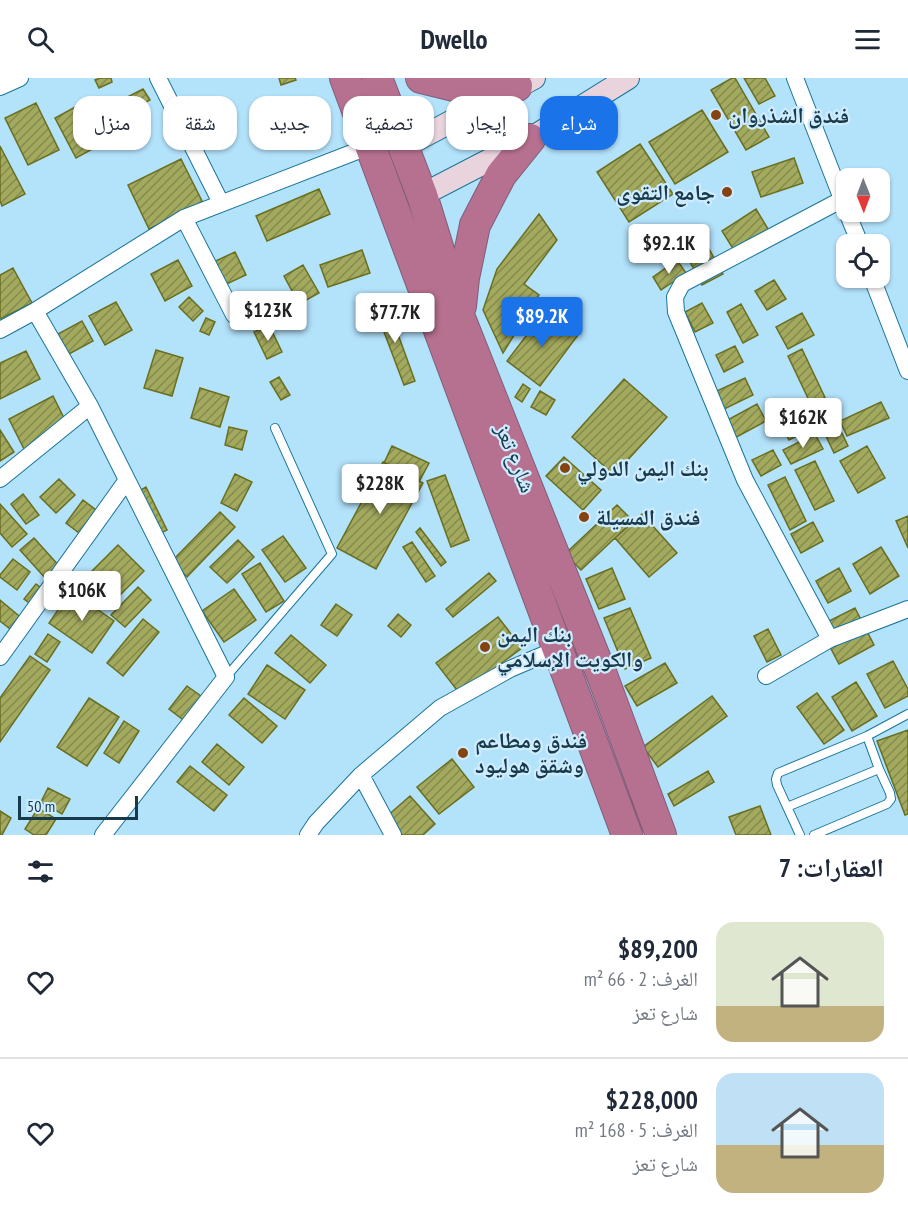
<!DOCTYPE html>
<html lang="ar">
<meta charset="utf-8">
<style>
:root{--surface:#fff;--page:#f2f2f3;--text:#1f2937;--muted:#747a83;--line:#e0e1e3;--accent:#1a73e8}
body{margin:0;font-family:"PT Sans Narrow","Noto Naskh Arabic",sans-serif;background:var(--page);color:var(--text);direction:rtl;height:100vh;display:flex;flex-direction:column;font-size:22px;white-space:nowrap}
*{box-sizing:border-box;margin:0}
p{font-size:20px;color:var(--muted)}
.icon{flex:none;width:33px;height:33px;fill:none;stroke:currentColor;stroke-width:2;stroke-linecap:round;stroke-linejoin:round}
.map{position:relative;height:757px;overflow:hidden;direction:ltr}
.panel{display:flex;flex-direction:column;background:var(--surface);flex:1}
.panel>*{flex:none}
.guide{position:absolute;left:18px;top:18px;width:600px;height:54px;direction:rtl;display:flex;gap:12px}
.needle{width:39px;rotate:179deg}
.controls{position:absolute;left:836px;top:90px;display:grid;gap:12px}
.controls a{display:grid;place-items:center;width:54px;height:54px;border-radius:12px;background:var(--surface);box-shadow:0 2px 4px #0004;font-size:30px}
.scale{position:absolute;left:18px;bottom:15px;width:120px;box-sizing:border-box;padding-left:6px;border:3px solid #17394a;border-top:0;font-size:16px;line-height:21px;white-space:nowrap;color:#17394a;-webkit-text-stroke:4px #ceecfe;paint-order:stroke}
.price{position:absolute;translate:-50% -51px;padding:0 14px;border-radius:6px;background:#fff;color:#222;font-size:20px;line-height:39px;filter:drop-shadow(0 2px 3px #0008)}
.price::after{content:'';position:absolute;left:50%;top:36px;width:18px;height:14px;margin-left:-9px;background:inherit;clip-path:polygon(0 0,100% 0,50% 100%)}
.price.active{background:var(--accent);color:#fff}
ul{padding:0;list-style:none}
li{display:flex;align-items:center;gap:18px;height:150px;padding:0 24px}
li+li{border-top:2px solid var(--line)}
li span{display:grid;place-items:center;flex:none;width:168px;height:120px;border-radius:18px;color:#555}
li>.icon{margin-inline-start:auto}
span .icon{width:72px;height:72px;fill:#fffc;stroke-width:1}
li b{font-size:26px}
h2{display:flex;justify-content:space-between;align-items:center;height:72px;padding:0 24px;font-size:26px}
.tag{padding:0 21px;border-radius:18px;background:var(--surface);box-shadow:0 2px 4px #0004;font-size:21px;line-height:54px}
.tag.active{background:var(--accent);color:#fff}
header{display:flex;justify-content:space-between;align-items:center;height:78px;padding:0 24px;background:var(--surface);font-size:27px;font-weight:700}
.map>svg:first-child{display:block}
.building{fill:url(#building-hatch);stroke:#6a6e1f;stroke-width:1.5}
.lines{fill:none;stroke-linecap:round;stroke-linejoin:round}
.lane-casing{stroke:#1a759b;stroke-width:10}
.street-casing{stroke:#1a759b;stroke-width:18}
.secondary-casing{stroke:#1a759b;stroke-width:24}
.highway-casing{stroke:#7f5d78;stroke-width:32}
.lane{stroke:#fff;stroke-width:8}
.street{stroke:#fff;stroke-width:16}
.secondary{stroke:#e9d4de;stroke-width:22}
.highway{stroke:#b77190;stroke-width:30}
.poi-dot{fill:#854311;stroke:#ceecfe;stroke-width:2}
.labels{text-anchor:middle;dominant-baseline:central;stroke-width:4.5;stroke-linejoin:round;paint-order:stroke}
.poi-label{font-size:22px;font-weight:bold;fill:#17394a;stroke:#ceecfe;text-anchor:start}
.street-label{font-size:22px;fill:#17394a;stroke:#ceecfe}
</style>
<header><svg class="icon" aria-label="menu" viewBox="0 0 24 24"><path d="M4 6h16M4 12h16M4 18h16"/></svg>Dwello<svg class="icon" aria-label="search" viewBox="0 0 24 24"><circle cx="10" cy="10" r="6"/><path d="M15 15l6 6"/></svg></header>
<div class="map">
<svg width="908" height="757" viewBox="0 0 908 757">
<defs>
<pattern id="building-hatch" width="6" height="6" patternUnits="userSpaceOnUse" patternTransform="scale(1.5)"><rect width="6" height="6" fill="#a3a95d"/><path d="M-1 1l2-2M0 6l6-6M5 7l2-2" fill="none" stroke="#848b4f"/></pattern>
</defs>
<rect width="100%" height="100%" fill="#b3e2fb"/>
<path class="building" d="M100,0H111L112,4L99,10L95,2Z
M279,0H295L296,2L281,7Z
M732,0H735L769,59L746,72L711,12Z
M744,0H765L775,18L759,26Z
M143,11L150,22L104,46L98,34Z
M36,25L59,72L28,87L5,40Z
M77,28L98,68L76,80L55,40Z
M702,32L728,74L675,106L649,64Z
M640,66L673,116L629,144L597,94Z
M0,68L25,116L2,128L0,123Z
M794,80L803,105L761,119L752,94Z
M181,81L203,125L149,151L128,107Z
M319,111L330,136L267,163L256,138Z
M756,131L771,156L737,177L722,153Z
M539,136L557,162L524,206L539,217L503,275L483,232L497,191Z
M708,169L723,196L702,207L688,180Z
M362,172L370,195L328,209L320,187Z
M235,174L246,197L218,210L207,187Z
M178,182L192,208L165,223L151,196Z
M677,182L686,195L661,212L653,199Z
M303,187L319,215L299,226L284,198Z
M13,190L32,225L0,241V197Z
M774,202L786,221L767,232L755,213Z
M189,219L203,233L193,243L179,229Z
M116,224L132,252L105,267L89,238Z
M702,225L713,245L695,254L685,234Z
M387,226L415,303L404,307L375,230Z
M741,226L758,257L743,265L727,234Z
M545,233L578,257L540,308L507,283Z
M802,235L814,257L788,271L776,249Z
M206,240L215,244L209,257L200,253Z
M82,243L93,263L69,276L58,256Z
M269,247L282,274L267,281L254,254Z
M735,268L743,284L724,294L716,277Z
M802,271L848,368L834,375L788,278Z
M156,272L183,280L172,318L144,310Z
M26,273L40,301L0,321V285Z
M279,299L290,317L281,322L270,304Z
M745,300L753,317L716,335L708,317Z
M624,301L667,339L614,397L572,359Z
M523,306L530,311L522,324L515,319Z
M200,310L229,319L220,349L191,340Z
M540,313L555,322L546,337L531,329Z
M53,318L70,352L26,375L9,341Z
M881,324L889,340L847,358L840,343Z
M757,326L766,343L731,362L722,345Z
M797,328L809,352L789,362L777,338Z
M229,349L247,353L242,372L225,367Z
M0,352L14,374L0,383Z
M815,356L823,371L791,386L783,372Z
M392,368L429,385L420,402L384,385Z
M867,368L885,400L858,415L840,383Z
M773,372L781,387L761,398L752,382Z
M564,379L601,412L583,432L546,398Z
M815,383L834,423L815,432L795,392Z
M383,384L423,405L376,491L337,470Z
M235,396L252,404L237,433L221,425Z
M445,397L469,462L451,469L427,403Z
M785,399L806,443L790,452L768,407Z
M59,401L75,417L56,435L40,419Z
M146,409L167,452L159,456L137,414Z
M23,416L39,437L26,446L11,426Z
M83,422L96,432L79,455L66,445Z
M0,426L27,456L12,469L0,455Z
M617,427L633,443L581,492L565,476Z
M220,434L235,449L187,499L172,483Z
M642,436L677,475L649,499L615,460Z
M908,438V470L896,443Z
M813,444L823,463L801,475L791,456Z
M420,450L446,484L441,488L416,454Z
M283,458L306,490L285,504L262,472Z
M34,460L60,489L46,501L20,472Z
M238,462L254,479L227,505L210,489Z
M412,464L435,498L426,504L403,469Z
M118,467L144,493L108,529L82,503Z
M881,469L899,498L870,516L853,486Z
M13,481L30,494L17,512L0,499V497Z
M260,485L284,523L266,534L242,496Z
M612,490L625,521L599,531L586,501Z
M839,490L851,513L828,525L816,503Z
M489,495L496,503L453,539L446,531Z
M36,506L44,512L32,527L24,521Z
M138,509L151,522L125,549L111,537Z
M234,511L256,542L224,564L202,533Z
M71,513L114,543L92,575L49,545Z
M0,522L24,542L14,554L0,543Z
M336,526L352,537L337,558L321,547Z
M630,530L651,580L625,591L604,540Z
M855,530L874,567L839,586L819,548Z
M398,536L411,547L401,559L388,548Z
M498,539L522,570L460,616L436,585Z
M143,541L159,554L123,598L107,585Z
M768,551L781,577L767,584L754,558Z
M48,556L60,564L47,584L35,576Z
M291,557L326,587L310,605L275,575Z
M30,578L50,592L0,664V620Z
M893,583L908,611V618L885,630L867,596Z
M665,585L677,605L637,628L625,608Z
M267,587L305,612L285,641L248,616Z
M856,604L877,638L852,653L832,619Z
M187,608L205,621L186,644L169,631Z
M817,615L844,652L824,666L797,629Z
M712,618L727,638L658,689L643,669Z
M89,620L119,639L87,688L57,669Z
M244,620L277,648L262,665L229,637Z
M124,643L139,653L119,685L104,675Z
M908,652V736L905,737L877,663Z
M217,666L244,689L229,707L202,684Z
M452,681L474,709L439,736L417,709Z
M190,688L227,717L214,733L177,704Z
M708,693L714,704L674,728L668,716Z
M48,710L70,721L62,736L41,724Z
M410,718L435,746L423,757H401L386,739Z
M760,728L771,757H736L729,739Z
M38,730L56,741L46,757H34L25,751Z
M0,733L11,740L2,757H0Z"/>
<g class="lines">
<defs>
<path id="lane" d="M226,599L332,476L275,350
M787,729L879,691L867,658
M800,757L777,707L776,701L778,695L867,658L908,636
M814,757L887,726L891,721L890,715L879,691"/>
<path id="street" d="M158,0L221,125
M795,0L846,131
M0,9L20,0
M847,134L860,166
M184,140L234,237
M872,200L908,293
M35,233L90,328L226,599L103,757
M0,252L35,233L184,140L370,68
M0,401L90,328
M830,561L745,402L676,234L675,219L682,206L843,121
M0,579L127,402
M766,598L830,561L908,531
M361,697L393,757
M308,757L316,745L361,697L440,630L510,591L557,571"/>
<path id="secondary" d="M403,69L534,0
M422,117L530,61L628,0"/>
<path id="highway" d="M345,0L627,757
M377,0L422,117L460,240L602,597L661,757
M421,0L462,10L517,8
M461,228L464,200L475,147L501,97L530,61"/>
</defs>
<use href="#lane" class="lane-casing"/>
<use href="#street" class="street-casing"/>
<use href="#secondary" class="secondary-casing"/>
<use href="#highway" class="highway-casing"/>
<use href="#lane" class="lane"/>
<use href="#street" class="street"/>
<use href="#secondary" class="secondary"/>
<use href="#highway" class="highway"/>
</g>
<g class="poi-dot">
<circle cx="716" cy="37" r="6"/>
<circle cx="727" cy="114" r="6"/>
<circle cx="565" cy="390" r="6"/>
<circle cx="584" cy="439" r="6"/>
<circle cx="485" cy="569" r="6"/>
<circle cx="463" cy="675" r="6"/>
</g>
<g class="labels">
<g class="poi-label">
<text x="728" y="37">فندق الشذروان</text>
<text x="715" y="114" text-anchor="end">جامع التقوى</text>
<text x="577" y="390">بنك اليمن الدولي</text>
<text x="596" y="439">فندق المسيلة</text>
<text x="497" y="556">بنك اليمن<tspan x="497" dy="25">والكويت الإسلامي</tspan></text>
<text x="475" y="662">فندق ومطاعم<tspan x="475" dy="25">وشقق هوليود</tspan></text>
</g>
<g class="street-label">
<text transform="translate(516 380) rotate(68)">شارع تعز</text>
</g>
</g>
</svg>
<div class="controls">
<a><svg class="needle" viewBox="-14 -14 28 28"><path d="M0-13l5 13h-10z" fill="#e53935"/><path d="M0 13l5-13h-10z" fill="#747a83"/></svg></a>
<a><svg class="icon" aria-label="locate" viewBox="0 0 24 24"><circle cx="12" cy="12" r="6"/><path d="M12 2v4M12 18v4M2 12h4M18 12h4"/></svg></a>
</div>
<div class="scale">50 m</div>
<b class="price" style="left:669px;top:197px">$92.1K</b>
<b class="price" style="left:268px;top:264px">$123K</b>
<b class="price" style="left:395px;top:266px">$77.7K</b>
<b class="price active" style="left:542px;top:270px">$89.2K</b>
<b class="price" style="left:803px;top:371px">$162K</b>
<b class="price" style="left:380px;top:437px">$228K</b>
<b class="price" style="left:82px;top:544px">$106K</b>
<div class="guide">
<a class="tag active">شراء</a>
<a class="tag">إيجار</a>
<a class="tag">تصفية</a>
<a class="tag">جديد</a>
<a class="tag">شقة</a>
<a class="tag">منزل</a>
</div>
</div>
<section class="panel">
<h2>العقارات: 7<svg class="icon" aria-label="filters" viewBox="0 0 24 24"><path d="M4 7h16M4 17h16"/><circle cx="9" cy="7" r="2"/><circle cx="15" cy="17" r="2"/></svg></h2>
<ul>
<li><span style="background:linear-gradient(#dfe7d0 70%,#c2b280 0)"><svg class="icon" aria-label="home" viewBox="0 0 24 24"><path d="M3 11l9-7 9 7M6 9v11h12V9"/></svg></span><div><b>$89,200</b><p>الغرف: 2 · 66 m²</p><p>شارع تعز</p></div><svg class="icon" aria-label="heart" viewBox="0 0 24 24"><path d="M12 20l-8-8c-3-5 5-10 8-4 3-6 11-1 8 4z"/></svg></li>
<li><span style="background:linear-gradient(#bfe0f5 60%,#c2b280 0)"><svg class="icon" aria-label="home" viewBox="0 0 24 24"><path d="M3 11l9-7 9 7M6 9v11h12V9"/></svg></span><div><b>$228,000</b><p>الغرف: 5 · 168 m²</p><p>شارع تعز</p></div><svg class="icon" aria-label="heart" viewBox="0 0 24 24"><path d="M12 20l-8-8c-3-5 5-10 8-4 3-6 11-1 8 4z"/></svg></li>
</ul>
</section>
